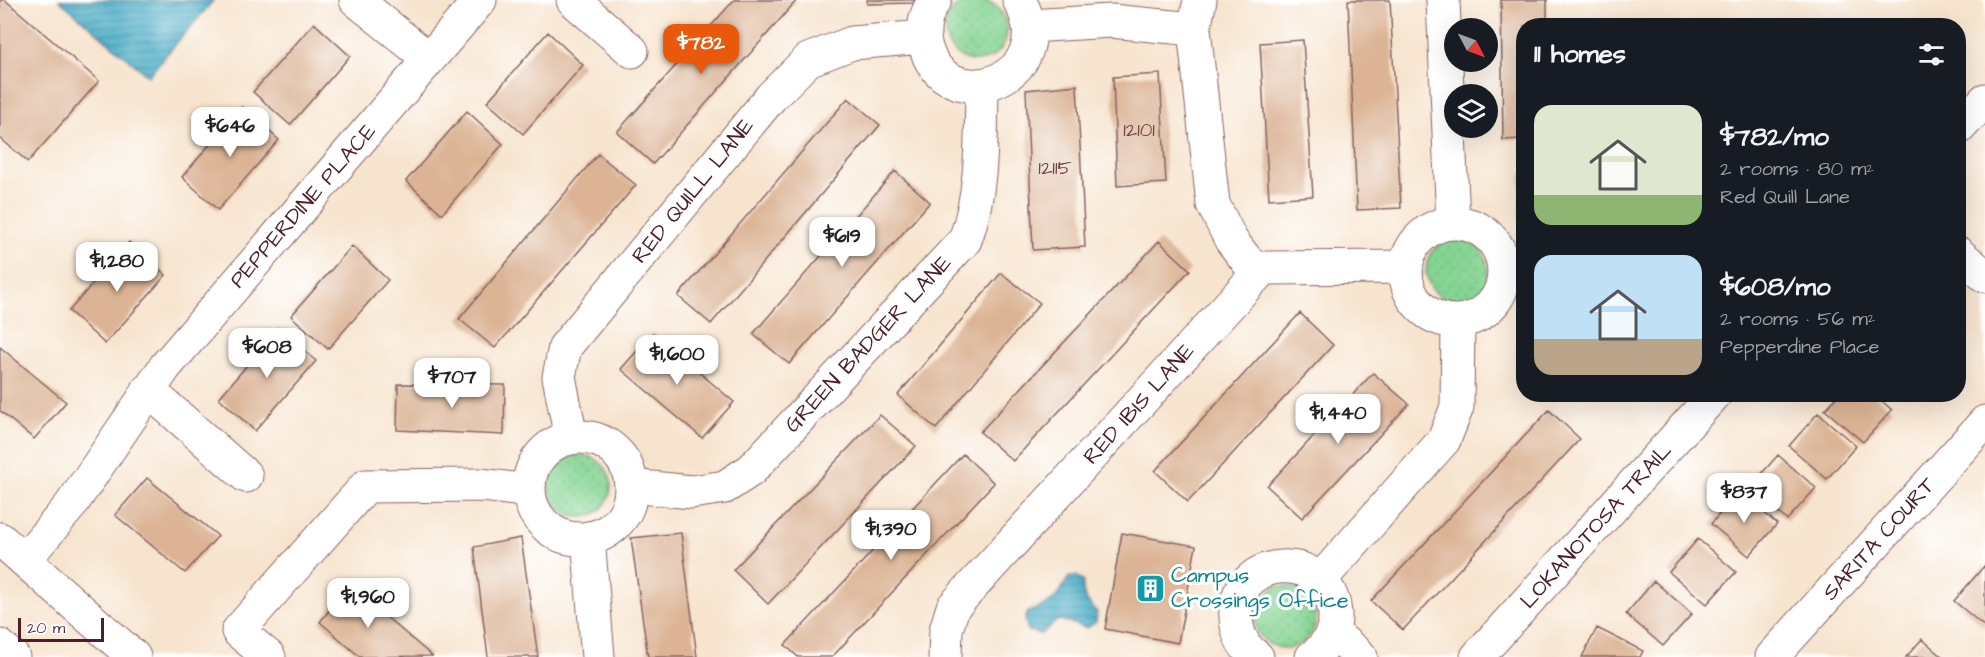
<!DOCTYPE html>
<meta charset="utf-8">
<style>
:root{--surface:#171b24;--page:#242831;--text:#f1f3f6;--muted:#9ea1a6;--accent:#ea580c}
body{margin:0;font-family:"Architects Daughter",sans-serif;background:var(--page);color:var(--text);height:100vh;display:flex;flex-direction:column;font-size:22px;white-space:nowrap}
*{box-sizing:border-box;margin:0}
p{font-size:20px;color:var(--muted)}
.icon{flex:none;width:33px;height:33px;fill:none;stroke:currentColor;stroke-width:2;stroke-linecap:round;stroke-linejoin:round}
.map{position:relative;flex:1;overflow:hidden}
.sheet{position:absolute;left:1516px;top:18px;width:450px;height:384px;display:flex;flex-direction:column;background:var(--surface);border-radius:24px;box-shadow:0 6px 24px #0002}
.sheet>*{flex:none}
.needle{width:39px;rotate:131deg}
.fabs{position:absolute;left:1444px;top:18px;display:grid;gap:12px}
.fabs a{display:grid;place-items:center;width:54px;height:54px;border-radius:50%;background:var(--surface);box-shadow:0 6px 24px #0002;font-size:30px}
.scale{position:absolute;left:18px;bottom:15px;width:86px;box-sizing:border-box;padding-left:6px;border:3px solid #4a1f2b;border-top:0;font-size:16px;line-height:21px;white-space:nowrap;color:#4a1f2b;-webkit-text-stroke:4px #fff;paint-order:stroke}
.price{position:absolute;translate:-50% -51px;padding:0 14px;border-radius:12px;background:#fff;color:#222;font-size:20px;line-height:39px;filter:drop-shadow(0 2px 3px #0008)}
.price::after{content:'';position:absolute;left:50%;top:36px;width:18px;height:14px;margin-left:-9px;background:inherit;clip-path:polygon(0 0,100% 0,50% 100%)}
.price.selected{background:var(--accent);color:#fff}
ul{padding:0;list-style:none}
li{display:flex;align-items:center;gap:18px;height:150px;padding:0 18px}
li span{display:grid;place-items:center;flex:none;width:168px;height:120px;border-radius:18px;color:#555}
li>.icon{margin-inline-start:auto}
span .icon{width:72px;height:72px;fill:#fffc;stroke-width:1}
li b{font-size:26px}
h2{display:flex;justify-content:space-between;align-items:center;height:72px;padding:0 18px;font-size:26px}
.map>svg:first-child{display:block}
.grass{fill:url(#grass-dots);stroke:#687a5f;stroke-width:1.5}
.water{fill:url(#water-rules);stroke:#49667a;stroke-width:1.5}
.building{fill:#dcb495}
.lines{fill:none;stroke-linecap:round;stroke-linejoin:round}
.minor-casing{stroke:#876464;stroke-width:35}
.major-casing{stroke:#876464;stroke-width:35}
.minor{stroke:#fff;stroke-width:33}
.major{stroke:#fff;stroke-width:33}
.labels{text-anchor:middle;dominant-baseline:central;stroke-width:6;stroke-linejoin:round;paint-order:stroke}
.number-label{font-size:20px;fill:#6e4446}
.street-label{font-size:22px;fill:#4a1f2b;stroke:#fff}
.culture-label{font-size:22px;fill:#0d838f;stroke:#fff;text-anchor:start}
</style>
<div class="map">
<svg width="1985" height="657" viewBox="0 0 1985 657">
<defs>
<pattern id="grass-dots" width="8" height="8" patternUnits="userSpaceOnUse" patternTransform="scale(1.5)"><rect width="8" height="8" fill="#85d493"/><path d="M2 2h.1M6 6h.1" fill="none" stroke="#74b67f" stroke-width="1.8" stroke-linecap="round"/></pattern>
<pattern id="water-rules" width="6" height="5" patternUnits="userSpaceOnUse" patternTransform="scale(1.5)"><rect width="6" height="5" fill="#48adc8"/><path d="M0 2.5h6" fill="none" stroke="#3e8ca3"/></pattern>
</defs>
<rect width="100%" height="100%" fill="#fff"/>
<filter id="ink" filterUnits="userSpaceOnUse"><feTurbulence type="fractalNoise" baseFrequency=".0167" numOctaves="2"/><feDisplacementMap in="SourceGraphic" scale="12" xChannelSelector="R" yChannelSelector="G"/><feConvolveMatrix kernelMatrix="1 2 1 2 8 2 1 2 1" color-interpolation-filters="sRGB"/></filter>
<filter id="wash" filterUnits="userSpaceOnUse"><feTurbulence type="fractalNoise" baseFrequency=".008" numOctaves="4" result="noise"/><feDisplacementMap in="SourceGraphic" scale="24" xChannelSelector="R" yChannelSelector="G"/><feGaussianBlur stdDeviation="1.35" result="paint"/><feColorMatrix in="noise" values="0 0 0 0 0 0 0 0 0 0 0 0 0 0 0 0 0 1.4 0 .05"/><feComposite in="paint" operator="in"/></filter>
<g filter="url(#wash)">
<rect width="100%" height="100%" fill="#f7e4cf"/>
<path class="grass" d="M945 30a31 31 0 1 1 62 0a31 31 0 1 1-62 0Z
M1426 270a31 31 0 1 1 62 0a31 31 0 1 1-62 0Z
M549 486a31 31 0 1 1 62 0a31 31 0 1 1-62 0Z
M1254 617a31 31 0 1 1 62 0a31 31 0 1 1-62 0Z"/>
<path class="water" d="M59,0H214L148,76Z
M1077,576L1083,581C1082,596 1086,602 1097,612L1096,622L1087,628C1077,626 1070,621 1058,620L1041,634L1028,631L1025,620L1028,612L1048,604L1058,595L1069,577Z"/>
<g id="blocks">
<path class="building" d="M0,0H5L99,81L28,162L0,138Z
M734,0H797L653,164L617,132Z
M867,0H914V3L867,4Z
M1348,0H1390L1401,208L1357,210Z
M1501,0H1547V26H1524V139L1503,140Z
M314,23L350,56L290,125L253,92Z
M548,32L583,65L523,134L487,102Z
M1303,40L1313,196L1269,199L1260,43Z
M1160,74L1166,183L1117,186L1113,77Z
M1077,85L1085,247L1033,250L1026,90Z
M848,98L880,125L711,324L678,296Z
M242,107L279,140L218,210L182,177Z
M467,111L503,144L442,214L406,181Z
M598,154L636,185L495,348L459,319Z
M895,171L930,202L789,364L753,334Z
M1521,174H1524V219L1519,218Z
M1159,241L1190,270L1013,461L980,432Z
M129,242L166,275L105,344L69,311Z
M352,246L388,280L328,349L291,316Z
M1001,273L1040,303L936,429L898,395Z
M1300,313L1333,345L1188,502L1155,471Z
M279,328L316,361L255,431L219,398Z
M653,333L734,402L702,438L621,369Z
M0,347L66,402L34,439L0,411Z
M1373,373L1409,404L1302,518L1267,486Z
M398,384L505,385L504,435L397,430Z
M1839,394H1874L1892,410L1863,442L1825,410Z
M1549,410L1580,439L1403,630L1371,601Z
M1818,413L1856,446L1827,479L1789,446Z
M880,415L916,446L768,604L733,570Z
M963,454L994,483L832,657H798L785,645Z
M1778,455L1816,488L1787,520L1749,488Z
M147,478L218,536L185,573L115,515Z
M1739,491L1777,524L1749,556L1711,524Z
M681,533L697,657H648L631,538Z
M1122,533L1196,546L1178,643L1105,629Z
M521,538L538,657H488L474,547Z
M1698,539L1736,572L1707,604L1669,572Z
M1985,565V627L1954,601Z
M1654,581L1692,614L1663,646L1626,614Z
M349,585L432,656L360,657L320,622Z
M1597,628L1643,651L1640,657H1582Z
M1922,639L1943,657H1906Z"/>
</g>
</g>
<g filter="url(#ink)">
<use href="#blocks" fill-opacity="0" stroke="#876464" stroke-width="1.5"/>
<g class="lines">
<defs>
<path id="minor" d="M356,0L429,59
M573,0L632,51
M935,0C926,12 922,28 925,44C943,122 1065,79 1019,0
M1443,0L1453,222
M1030,26L1111,21L1194,29L1213,204L1231,240L1258,275
M1194,29L1200,0
M1959,128L1985,100
M1406 272a49 49 0 1 1 98 0a49 49 0 1 1-98 0Z
M1959,254L1985,276
M148,390L246,476
M529 488a51 51 0 1 1 102 0a51 51 0 1 1-102 0Z
M571,438L559,377L565,347L771,97L808,60L852,43L924,37
M631,486L692,492L725,487L751,470L965,240C983,192 981,137 982,85
M588,538L598,657
M24,560L71,505L165,367L480,0
M1320,580L1444,440L1457,407L1458,322
M1332,632L1361,657
M269,657L238,631L366,486L482,485L529,491
M945,657L946,630L953,607L1263,268L1406,267
M1257,657C1244,648 1237,634 1236,618C1231,554 1330,547 1335,614C1336,631 1326,648 1312,657
M1477,657L1715,394
M1772,657L1985,422"/>
<path id="major" d="M0,539L134,657
M0,646L13,657"/>
</defs>
<use href="#minor" class="minor-casing"/>
<use href="#major" class="major-casing"/>
<use href="#minor" class="minor"/>
<use href="#major" class="major"/>
</g>
</g>
<defs>
<symbol id="building-square" viewBox="-11 -11 22 22"><rect x="-9" y="-9" width="18" height="18" rx="4" fill="#0f9aa8" stroke="#fff"/><path d="M-4-6H4V6H1V3H-1V6H-4ZM-2.5-4.3h1.7v1.8h-1.7ZM.8-4.3h1.7v1.8H.8ZM-2.5-1h1.7V.8h-1.7ZM.8-1h1.7V.8H.8Z" fill="#fff"/></symbol>
</defs>
<g fill-rule="evenodd">
<use href="#building-square" x="1134" y="572" width="33" height="33"/>
</g>
<g class="labels">
<g class="number-label">
<text x="1139" y="130">12101</text>
<text x="1055" y="168">12115</text>
</g>
<g class="street-label">
<text transform="translate(693 191) rotate(-51)">RED QUILL LANE</text>
<text transform="translate(303 206) rotate(-49)">PEPPERDINE PLACE</text>
<text transform="translate(868 344) rotate(-47)">GREEN BADGER LANE</text>
<text transform="translate(1139 404) rotate(-48)">RED IBIS LANE</text>
<text transform="translate(1596 526) rotate(-48)">LOKANOTOSA TRAIL</text>
<text transform="translate(1879 539) rotate(-48)">SARITA COURT</text>
</g>
<g class="culture-label">
<text x="1171" y="575">Campus<tspan x="1171" dy="25">Crossings Office</tspan></text>
</g>
</g>
</svg>
<div class="fabs">
<a><svg class="needle" viewBox="-14 -14 28 28"><path d="M0-13l5 13h-10z" fill="#e53935"/><path d="M0 13l5-13h-10z" fill="#9ea1a6"/></svg></a>
<a><svg class="icon" aria-label="layers" viewBox="0 0 24 24"><path d="M12 4l9 5-9 5-9-5zM3 14l9 5 9-5"/></svg></a>
</div>
<div class="scale">20 m</div>
<b class="price selected" style="left:701px;top:75px">$782</b>
<b class="price" style="left:230px;top:158px">$646</b>
<b class="price" style="left:842px;top:268px">$619</b>
<b class="price" style="left:117px;top:293px">$1,280</b>
<b class="price" style="left:267px;top:379px">$608</b>
<b class="price" style="left:677px;top:386px">$1,600</b>
<b class="price" style="left:452px;top:409px">$707</b>
<b class="price" style="left:1338px;top:445px">$1,440</b>
<b class="price" style="left:1744px;top:524px">$837</b>
<b class="price" style="left:891px;top:561px">$1,390</b>
<b class="price" style="left:368px;top:629px">$1,960</b>
<section class="sheet">
<h2>11 homes<svg class="icon" aria-label="filters" viewBox="0 0 24 24"><path d="M4 7h16M4 17h16"/><circle cx="9" cy="7" r="2"/><circle cx="15" cy="17" r="2"/></svg></h2>
<ul>
<li><span style="background:linear-gradient(#dfe7d0 75%,#8fb573 0)"><svg class="icon" aria-label="home" viewBox="0 0 24 24"><path d="M3 11l9-7 9 7M6 9v11h12V9"/></svg></span><div><b>$782/mo</b><p>2 rooms · 80 m²</p><p>Red Quill Lane</p></div></li>
<li><span style="background:linear-gradient(#bfe0f5 70%,#b9a48a 0)"><svg class="icon" aria-label="home" viewBox="0 0 24 24"><path d="M3 11l9-7 9 7M6 9v11h12V9"/></svg></span><div><b>$608/mo</b><p>2 rooms · 56 m²</p><p>Pepperdine Place</p></div></li>
</ul>
</section>
</div>
